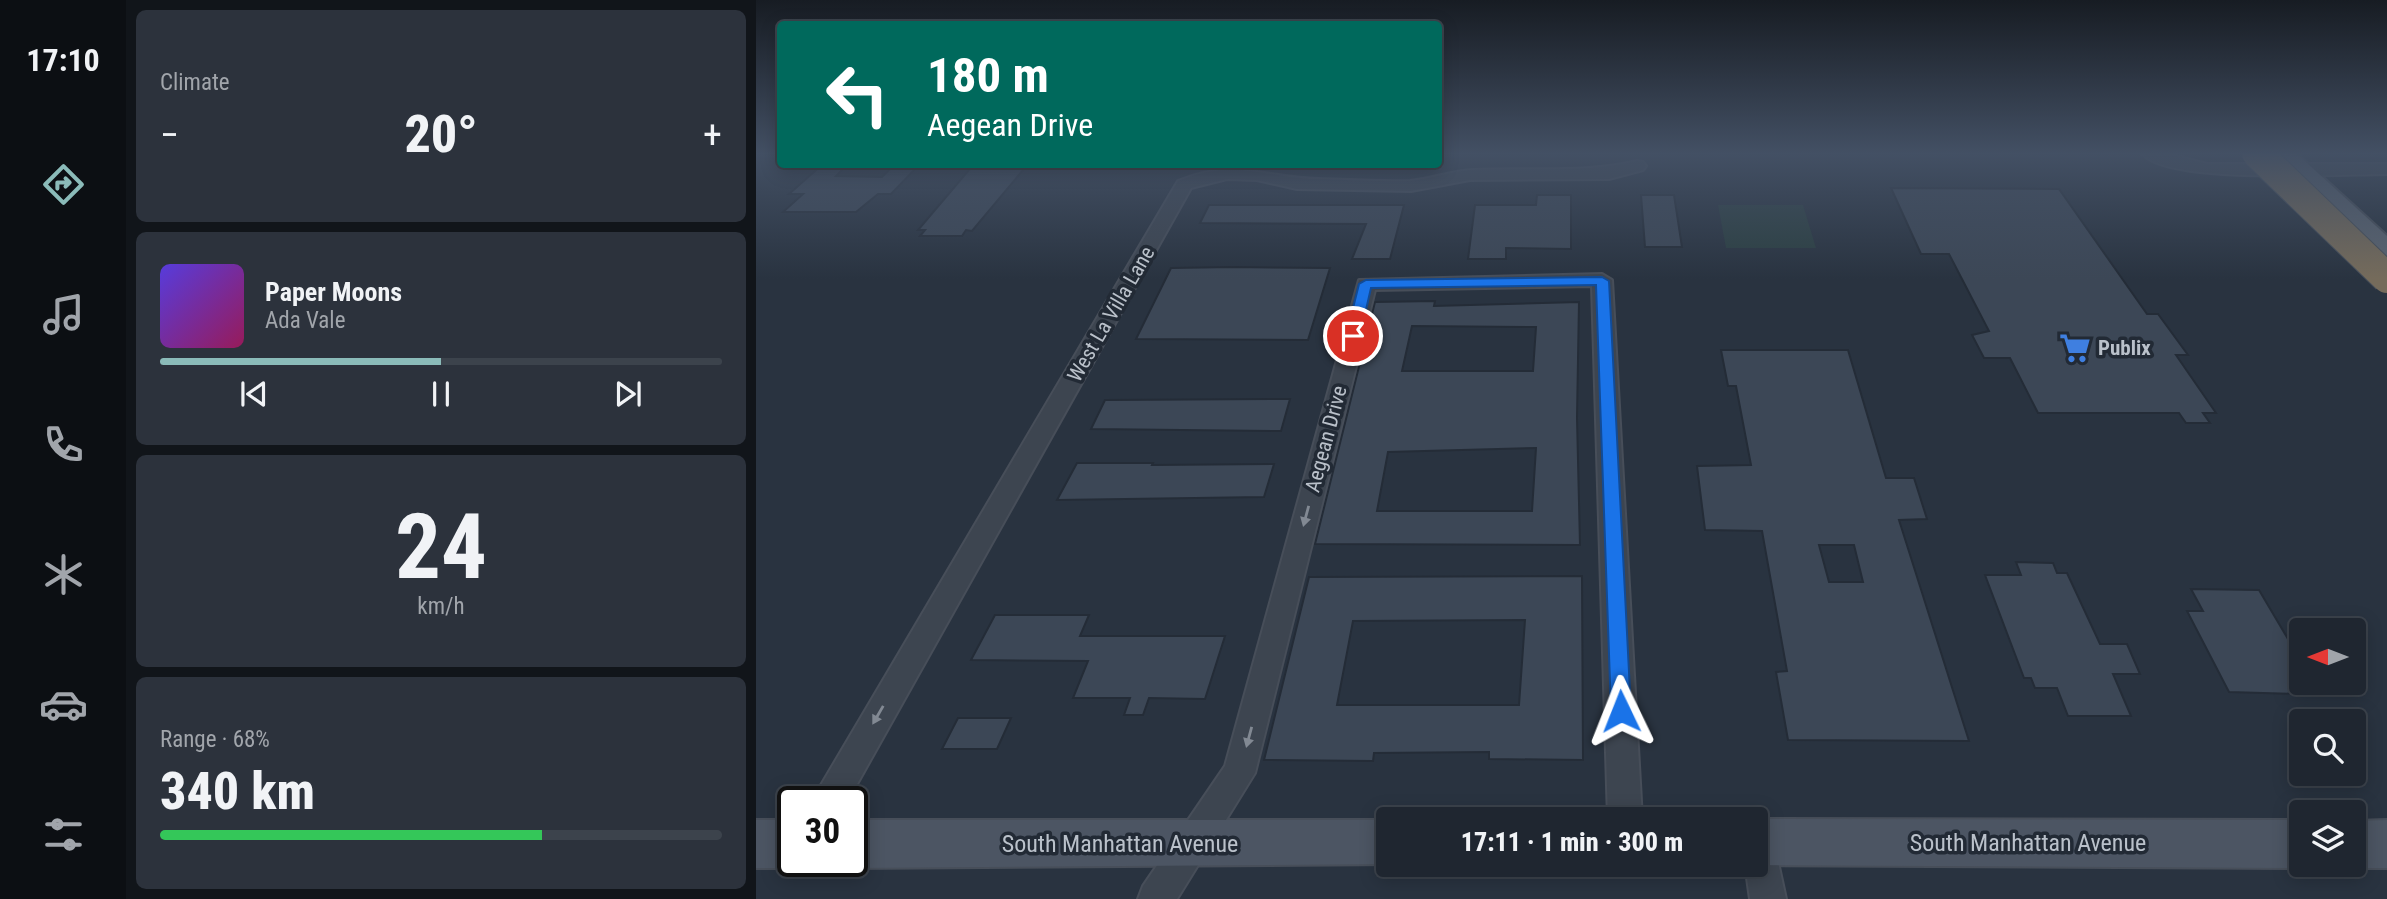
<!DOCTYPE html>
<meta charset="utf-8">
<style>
body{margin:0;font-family:"Roboto Condensed",sans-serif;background:#2c323c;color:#f1f3f6;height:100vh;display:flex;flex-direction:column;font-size:26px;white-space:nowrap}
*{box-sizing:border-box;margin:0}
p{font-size:23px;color:#a1a5ab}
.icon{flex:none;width:38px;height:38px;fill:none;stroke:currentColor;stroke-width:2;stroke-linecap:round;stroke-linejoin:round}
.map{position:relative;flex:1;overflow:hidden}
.panel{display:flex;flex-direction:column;gap:10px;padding:10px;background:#11151a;width:630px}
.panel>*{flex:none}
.banner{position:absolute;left:21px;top:21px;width:665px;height:147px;border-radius:7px;box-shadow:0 4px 18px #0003,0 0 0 2px #3c434c;background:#00695c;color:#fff;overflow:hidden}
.needle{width:46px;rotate:270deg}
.fabs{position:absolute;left:1533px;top:618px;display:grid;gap:14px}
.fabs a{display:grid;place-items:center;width:77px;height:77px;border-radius:7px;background:#1f2630;box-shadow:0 4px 18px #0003,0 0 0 2px #3c434c;font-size:35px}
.speed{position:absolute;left:21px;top:786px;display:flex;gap:14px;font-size:35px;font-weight:700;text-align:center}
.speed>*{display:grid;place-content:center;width:91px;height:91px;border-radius:50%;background:#1f2630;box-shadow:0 4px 18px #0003,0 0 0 2px #3c434c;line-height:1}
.speed .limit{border:4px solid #111;border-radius:10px;background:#fff;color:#111}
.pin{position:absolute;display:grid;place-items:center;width:60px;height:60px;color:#fff;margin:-30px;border:4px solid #fff;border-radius:50%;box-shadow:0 2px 7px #0007}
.me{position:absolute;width:77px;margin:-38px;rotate:358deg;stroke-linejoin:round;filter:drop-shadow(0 0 5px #0008)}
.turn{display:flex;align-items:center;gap:24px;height:147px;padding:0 35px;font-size:32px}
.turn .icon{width:91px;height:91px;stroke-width:2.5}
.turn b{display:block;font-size:49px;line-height:60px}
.big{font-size:52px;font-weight:800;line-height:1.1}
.panel .tile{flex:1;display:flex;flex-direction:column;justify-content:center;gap:10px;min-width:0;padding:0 24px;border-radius:10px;background:#2c323c}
.panel .dial{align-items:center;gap:0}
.dial b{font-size:91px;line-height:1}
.song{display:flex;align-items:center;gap:21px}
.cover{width:84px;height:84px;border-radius:10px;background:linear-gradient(135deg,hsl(250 70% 55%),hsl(330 70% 35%))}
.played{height:7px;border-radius:4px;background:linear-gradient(90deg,#8bbbb9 50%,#3c434c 50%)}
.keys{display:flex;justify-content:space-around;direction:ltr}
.heat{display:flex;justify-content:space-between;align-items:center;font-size:38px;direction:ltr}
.charge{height:10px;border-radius:5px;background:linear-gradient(90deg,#34c759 68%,#3c434c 0)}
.trip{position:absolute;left:620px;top:807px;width:392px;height:70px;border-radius:7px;background:#1f2630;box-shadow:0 4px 18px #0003,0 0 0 2px #3c434c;font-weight:800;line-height:70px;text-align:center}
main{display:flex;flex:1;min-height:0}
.dock{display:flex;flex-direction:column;width:126px;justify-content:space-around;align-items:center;background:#0c0f13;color:#a1a5ab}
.dock .icon{width:49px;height:49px}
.dock .selected{color:#8bbbb9}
.dock b{font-size:32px;color:#f1f3f6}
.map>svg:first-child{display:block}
</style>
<main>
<nav class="dock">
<b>17:10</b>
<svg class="icon selected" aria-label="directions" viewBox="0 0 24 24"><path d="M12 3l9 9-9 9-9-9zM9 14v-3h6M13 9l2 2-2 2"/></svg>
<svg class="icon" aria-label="music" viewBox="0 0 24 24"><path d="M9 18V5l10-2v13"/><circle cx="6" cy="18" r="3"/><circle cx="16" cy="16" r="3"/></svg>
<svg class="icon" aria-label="phone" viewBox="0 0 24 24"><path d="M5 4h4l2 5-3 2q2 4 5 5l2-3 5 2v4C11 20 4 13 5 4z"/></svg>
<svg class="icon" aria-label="climate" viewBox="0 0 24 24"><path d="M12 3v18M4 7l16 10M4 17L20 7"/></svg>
<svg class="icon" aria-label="car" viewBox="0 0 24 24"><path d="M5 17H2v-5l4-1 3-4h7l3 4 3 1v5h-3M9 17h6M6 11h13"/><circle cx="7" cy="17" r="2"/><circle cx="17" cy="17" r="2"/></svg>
<svg class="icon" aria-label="filters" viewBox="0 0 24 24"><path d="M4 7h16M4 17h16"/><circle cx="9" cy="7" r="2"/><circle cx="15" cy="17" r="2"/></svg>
</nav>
<section class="panel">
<div class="tile"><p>Climate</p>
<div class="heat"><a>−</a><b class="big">20°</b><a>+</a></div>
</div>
<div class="tile">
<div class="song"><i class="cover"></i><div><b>Paper Moons</b><p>Ada Vale</p></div></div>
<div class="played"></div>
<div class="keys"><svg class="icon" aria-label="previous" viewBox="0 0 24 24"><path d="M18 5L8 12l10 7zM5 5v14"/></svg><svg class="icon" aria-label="pause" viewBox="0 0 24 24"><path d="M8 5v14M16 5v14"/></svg><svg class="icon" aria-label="next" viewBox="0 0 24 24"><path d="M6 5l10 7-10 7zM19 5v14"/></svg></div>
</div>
<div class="tile dial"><b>24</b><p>km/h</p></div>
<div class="tile"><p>Range · 68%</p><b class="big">340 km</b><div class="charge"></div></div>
</section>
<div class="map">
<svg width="1631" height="899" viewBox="0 0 1631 899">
<rect width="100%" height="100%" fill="#293340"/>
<path fill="#2b3f41" d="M962,205H1047L1060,248H970Z"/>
<g fill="#3c4756" stroke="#242c37" stroke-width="2" fill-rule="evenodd">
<path d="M67,164H92L80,176L126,177L139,164H164L135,194H122L100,212H27L47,194H33Z"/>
<path d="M218,164H272L216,231L210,230L206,236H164L169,230H162Z"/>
<path d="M1135,188L1303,189L1391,314H1402L1432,355H1420L1460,413H1447L1454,423H1430L1423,413H1282L1254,358H1228L1216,335L1233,331L1193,254H1165Z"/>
<path d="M781,195H815V249L750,248V259H712L719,205H780Z"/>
<path d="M885,195H918L926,247H889Z"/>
<path d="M453,205H648L634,259H596L610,224L444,223Z"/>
<path d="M415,268L476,267L574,268L552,340L380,339Z"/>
<path d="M679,301L678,306L823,302L821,418L824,545L559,544L619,302ZM656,326L780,327L777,371H646ZM780,448L776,511H621L632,452Z"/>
<path d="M965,350H1092L1130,478H1158L1171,519L1143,520L1213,741L1032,740L1020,672L1031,671L1006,531L949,530L941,466L995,465L980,386H972ZM1063,545H1098L1107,582H1073Z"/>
<path d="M534,399L525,431L335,429L349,400Z"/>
<path d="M321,463H397L396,465L518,464L508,497L301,500Z"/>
<path d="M1260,562L1297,563L1301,573H1311L1344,644H1371L1384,674H1357L1375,716H1312L1301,688H1279L1275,678H1268L1229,575H1265Z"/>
<path d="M826,576L827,760L733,759V752L618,753L617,761L508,760L553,577ZM769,620L763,705H581L597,621Z"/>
<path d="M1435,589L1503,590L1545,661V694L1473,692L1431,611H1447Z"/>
<path d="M239,615H333L324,636H469L449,699L393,698L387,715H368L374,698H317L332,661L215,660Z"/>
<path d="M202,718H255L241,749H186Z"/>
</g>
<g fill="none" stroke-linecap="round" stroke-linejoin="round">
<defs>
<g id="minor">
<path d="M1386,153H1409L1451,164H1631V174C1587,174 1410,185 1386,153Z"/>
<path d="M881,161L887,162L890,166L887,170L853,179L714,180L655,191L541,189L501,180L471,179L435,188L91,802H55L422,181C478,158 508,178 563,179C593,180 624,182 654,181C675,179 695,171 717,170C772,167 827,174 881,161Z"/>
<path d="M846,274L856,280L886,819H852L836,286L619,290L499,773L421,899H382L387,886L469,766L603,280Z"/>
<path d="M1003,825L1015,830L1030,899H994L989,864H999V826Z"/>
</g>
<g id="secondary">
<path d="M999,819L1545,820V864H1552L1545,868L999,865Z"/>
<path d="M0,820H37V861H53L37,868H0Z"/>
<path d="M96,820H632V864H637L96,868L80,861H96Z"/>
<path d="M1631,820V868H1598L1591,864H1598V821Z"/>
</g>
<path id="primary" d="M1512,153H1540L1631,236V261L1620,258Z"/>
</defs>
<use href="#minor" stroke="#474e59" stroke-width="4"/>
<use href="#secondary" stroke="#474e59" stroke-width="4"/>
<use href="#primary" stroke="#474e59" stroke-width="4"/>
<use href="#minor" fill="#3d4550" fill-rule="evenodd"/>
<use href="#secondary" fill="#4c5563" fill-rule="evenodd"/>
<use href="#primary" fill="#5b6470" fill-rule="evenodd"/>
<defs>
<path id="motorway-bridge" d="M1501,153L1631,278"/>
</defs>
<use href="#motorway-bridge" stroke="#48505a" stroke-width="32" stroke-linecap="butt"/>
<use href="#motorway-bridge" stroke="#756b5b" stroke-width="30"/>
</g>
<defs><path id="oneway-solid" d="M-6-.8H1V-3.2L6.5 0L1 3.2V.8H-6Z" transform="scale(1.75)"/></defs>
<g fill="#828993">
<use href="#oneway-solid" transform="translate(550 516) rotate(105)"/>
<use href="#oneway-solid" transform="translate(122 715) rotate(120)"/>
<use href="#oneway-solid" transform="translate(493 737) rotate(105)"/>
</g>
<linearGradient id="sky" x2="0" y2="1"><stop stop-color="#171c23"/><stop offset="0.55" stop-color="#435064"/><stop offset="1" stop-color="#435064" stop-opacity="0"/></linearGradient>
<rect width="1631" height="279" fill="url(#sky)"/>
<path fill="#1a73e8" stroke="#114b97" stroke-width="2" d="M846,277L853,281L875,711L872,717L865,720L858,717L855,711L840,285L615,288L604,336L597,340L590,336L603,284L610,280Z"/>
<defs>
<symbol id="supermarket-bare" viewBox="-9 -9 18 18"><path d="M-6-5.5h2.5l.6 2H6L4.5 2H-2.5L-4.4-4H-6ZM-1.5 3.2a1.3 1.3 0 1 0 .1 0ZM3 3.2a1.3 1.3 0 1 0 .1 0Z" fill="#3f7fe0" stroke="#222a35" stroke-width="2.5" paint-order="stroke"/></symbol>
</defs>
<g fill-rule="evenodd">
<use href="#supermarket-bare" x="1297" y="326" width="44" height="44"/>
</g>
<g text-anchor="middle" stroke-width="7" stroke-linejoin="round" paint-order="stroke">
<g font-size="21" fill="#bac1ca" stroke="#222a35">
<text transform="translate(355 314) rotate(-60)" y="7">West La Villa Lane</text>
<text transform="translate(570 439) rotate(-75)" y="7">Aegean Drive</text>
</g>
<g font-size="21" font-weight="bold" fill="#bac1ca" stroke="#222a35" text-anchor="start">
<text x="1342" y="355">Publix</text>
</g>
<g font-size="24" fill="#bac1ca" stroke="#222a35">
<text x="1272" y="851">South Manhattan Avenue</text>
<text x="364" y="852">South Manhattan Avenue</text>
</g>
</g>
</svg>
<div class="fabs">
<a><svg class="needle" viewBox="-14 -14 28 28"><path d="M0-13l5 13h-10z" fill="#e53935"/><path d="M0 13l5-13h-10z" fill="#a1a5ab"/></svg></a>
<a><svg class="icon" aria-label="search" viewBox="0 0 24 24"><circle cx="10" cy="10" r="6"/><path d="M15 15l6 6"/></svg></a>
<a><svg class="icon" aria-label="layers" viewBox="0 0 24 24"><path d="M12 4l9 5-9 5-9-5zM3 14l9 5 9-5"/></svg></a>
</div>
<div class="speed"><div class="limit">30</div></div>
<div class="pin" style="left:597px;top:336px;background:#d93025"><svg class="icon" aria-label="arrive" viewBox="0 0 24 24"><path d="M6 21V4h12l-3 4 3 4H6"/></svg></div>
<svg class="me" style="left:865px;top:711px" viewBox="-20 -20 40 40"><path d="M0-17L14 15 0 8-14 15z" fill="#1a73e8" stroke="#fff" stroke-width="4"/></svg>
<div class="trip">17:11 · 1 min · 300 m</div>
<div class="banner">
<div class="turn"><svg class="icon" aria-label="left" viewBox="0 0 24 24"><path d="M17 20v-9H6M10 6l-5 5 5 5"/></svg><div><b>180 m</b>Aegean Drive</div></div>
</div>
</div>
</main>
